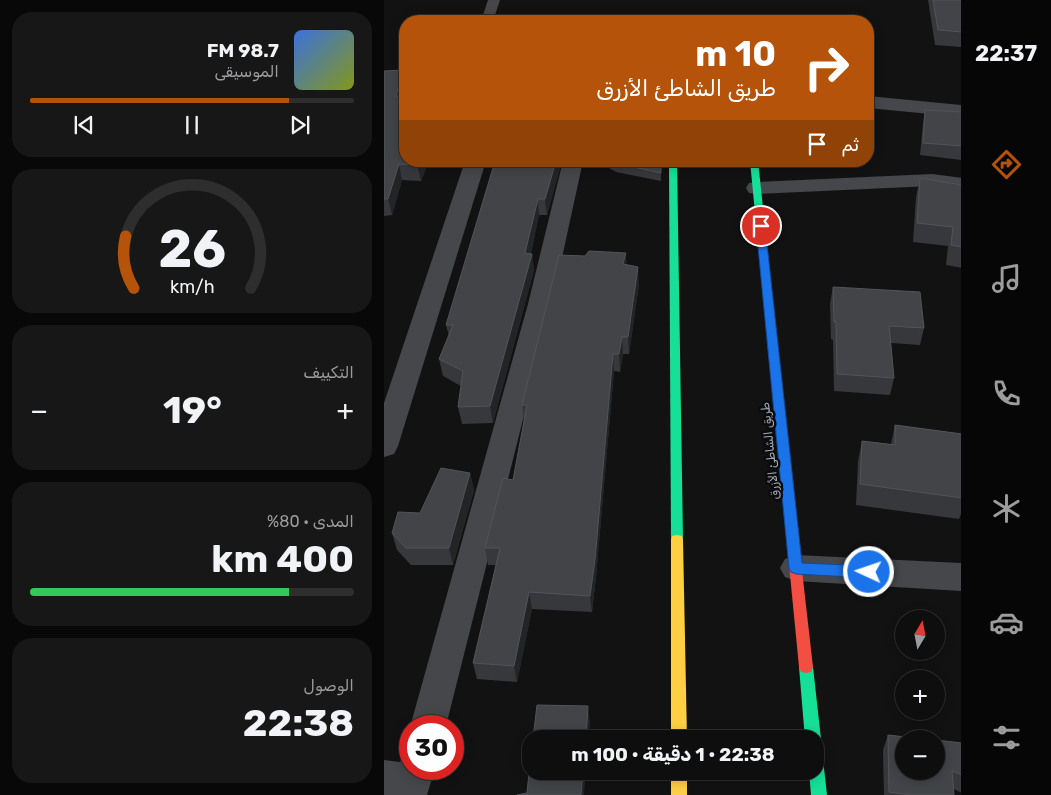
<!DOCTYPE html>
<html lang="ar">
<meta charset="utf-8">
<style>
body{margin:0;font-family:Rubik,"Noto Naskh Arabic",sans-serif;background:#171717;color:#f1f3f6;direction:rtl;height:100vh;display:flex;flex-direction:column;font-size:19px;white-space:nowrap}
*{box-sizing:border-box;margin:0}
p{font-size:16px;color:#9b9c9e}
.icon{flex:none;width:28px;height:28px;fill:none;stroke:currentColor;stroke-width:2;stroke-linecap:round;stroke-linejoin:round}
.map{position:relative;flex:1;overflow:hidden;direction:ltr}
.panel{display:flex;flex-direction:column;gap:12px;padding:12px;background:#080808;width:384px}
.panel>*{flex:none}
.guide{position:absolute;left:15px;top:15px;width:475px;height:152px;border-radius:20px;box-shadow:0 2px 12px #0003,0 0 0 1px #2e2e2e;direction:rtl;background:#b45309;color:#fff;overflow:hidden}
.needle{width:32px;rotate:10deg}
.buttons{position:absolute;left:511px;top:610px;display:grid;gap:10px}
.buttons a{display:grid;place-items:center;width:50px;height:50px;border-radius:50%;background:#0e0e0e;box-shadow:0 2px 12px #0003,0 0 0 1px #2e2e2e;font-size:25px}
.speed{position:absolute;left:15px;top:715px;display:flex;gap:10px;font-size:25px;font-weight:700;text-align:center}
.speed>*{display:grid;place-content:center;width:65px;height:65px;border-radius:50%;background:#0e0e0e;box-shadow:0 2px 12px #0003,0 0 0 1px #2e2e2e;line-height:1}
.speed .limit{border:8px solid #d22;background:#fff;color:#111}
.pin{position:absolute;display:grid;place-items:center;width:42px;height:42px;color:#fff;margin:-21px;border:2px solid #fff;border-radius:50%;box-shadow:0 1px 5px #0007}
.me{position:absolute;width:55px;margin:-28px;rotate:273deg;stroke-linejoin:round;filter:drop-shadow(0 0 4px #0008)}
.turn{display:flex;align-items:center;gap:18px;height:105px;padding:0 15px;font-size:22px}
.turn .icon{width:65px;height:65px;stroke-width:2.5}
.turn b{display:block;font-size:35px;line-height:42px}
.then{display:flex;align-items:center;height:48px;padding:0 15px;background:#0003;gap:10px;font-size:19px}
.big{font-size:38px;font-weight:700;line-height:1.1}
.panel .tile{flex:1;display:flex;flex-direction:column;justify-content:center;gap:8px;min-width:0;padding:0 18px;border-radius:20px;background:#171717}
.panel .dial{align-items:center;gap:0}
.dial svg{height:130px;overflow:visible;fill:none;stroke:#2e2e2e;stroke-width:7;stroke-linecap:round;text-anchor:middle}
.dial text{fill:#f1f3f6;stroke:none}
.song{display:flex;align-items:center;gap:15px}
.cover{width:60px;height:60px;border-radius:8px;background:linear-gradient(135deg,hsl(220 70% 55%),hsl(70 70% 35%))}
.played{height:5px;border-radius:2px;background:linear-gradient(90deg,#b45309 80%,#2e2e2e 80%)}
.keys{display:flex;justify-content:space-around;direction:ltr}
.heat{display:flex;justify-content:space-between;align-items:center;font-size:28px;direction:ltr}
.charge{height:8px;border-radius:4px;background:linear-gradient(90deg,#34c759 80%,#2e2e2e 0)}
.trip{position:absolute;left:138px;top:730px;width:302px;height:50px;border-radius:20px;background:#0e0e0e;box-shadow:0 2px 12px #0003,0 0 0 1px #2e2e2e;font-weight:700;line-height:50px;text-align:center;direction:rtl}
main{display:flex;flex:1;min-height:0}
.tabs{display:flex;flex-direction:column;width:90px;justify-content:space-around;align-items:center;background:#060606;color:#9b9c9e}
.tabs .icon{width:35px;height:35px}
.tabs .selected{color:#b45309}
.tabs b{font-size:22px;color:#f1f3f6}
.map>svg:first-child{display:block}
</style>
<main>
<nav class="tabs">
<b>22:37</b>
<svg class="icon selected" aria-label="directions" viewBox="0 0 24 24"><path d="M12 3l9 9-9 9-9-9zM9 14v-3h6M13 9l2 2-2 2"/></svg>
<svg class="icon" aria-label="music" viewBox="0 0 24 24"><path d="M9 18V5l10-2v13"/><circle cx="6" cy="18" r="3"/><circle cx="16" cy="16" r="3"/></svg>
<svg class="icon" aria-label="phone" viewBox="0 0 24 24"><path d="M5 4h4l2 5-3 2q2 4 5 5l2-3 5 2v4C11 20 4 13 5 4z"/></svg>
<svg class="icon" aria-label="climate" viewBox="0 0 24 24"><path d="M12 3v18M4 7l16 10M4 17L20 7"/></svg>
<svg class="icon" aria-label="car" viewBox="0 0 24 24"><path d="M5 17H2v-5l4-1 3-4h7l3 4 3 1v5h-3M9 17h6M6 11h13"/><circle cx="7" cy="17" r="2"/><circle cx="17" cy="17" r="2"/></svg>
<svg class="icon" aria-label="filters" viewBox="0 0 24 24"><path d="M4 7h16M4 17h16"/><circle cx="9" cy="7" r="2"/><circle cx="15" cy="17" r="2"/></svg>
</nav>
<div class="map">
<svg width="578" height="795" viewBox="0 0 578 795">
<rect width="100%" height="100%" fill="#121212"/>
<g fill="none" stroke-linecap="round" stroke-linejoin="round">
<path fill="#45474b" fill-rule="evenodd" d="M104,0H116L109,21H97Z"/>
<g fill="#45474b" fill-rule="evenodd">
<path d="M484,96L578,105V117L484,108Z"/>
<path d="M81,161H102L14,446L10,454L0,457V403Z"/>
<path d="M179,161H199L168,304L62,726L26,727L144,304Z"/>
<path d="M548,174L578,178V191L548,186L373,194L365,193L362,188L365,183L373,182Z"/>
<path d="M412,555L578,563V591L412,581L401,577L396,568L401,559Z"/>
<path d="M26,753V769H51L43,795H0V760L16,762L19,756Z"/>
</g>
<g fill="#16e098" fill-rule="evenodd">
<path d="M291,17L361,19L364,21L289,20L288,19Z"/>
<path d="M285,161H293L299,540L298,544L293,545L288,544L287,540Z"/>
<path d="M366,161H374L415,544L414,548L409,549L404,548L403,544Z"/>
<path d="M422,661L427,662L429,667L437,739L434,744L431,745V739H421L415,667L417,662Z"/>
<path d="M431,752L436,754L439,759L443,795H427L425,771H431Z"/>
</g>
<g fill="#ffcf43" fill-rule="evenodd">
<path d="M293,535L298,536L299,540L303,739H287V540L288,536Z"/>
<rect x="287" y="771" width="16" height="24"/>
</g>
<path fill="#f24e42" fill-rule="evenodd" d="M409,539L414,540L415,544L429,667L427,672L422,673L417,672L415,667L403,544L404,540Z"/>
</g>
<g fill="#37383b">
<path d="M544,0H578V47L551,45Z"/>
<path d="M0,71L21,75V93L20,96L21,161H45L37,181L18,180L8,215L0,216Z"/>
<path d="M541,110L578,112V160L536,155L539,123Z"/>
<path d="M178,161L163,215H155L147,253L148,254L150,270L109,423L78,424L74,407L77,386L59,376L55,359L65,336L62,325Z"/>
<path d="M221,161H277V181L232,172L225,168Z"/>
<path d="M536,178L578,185V268L562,265L564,246L529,242L532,197Z"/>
<path d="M242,264L255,284L245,354H239L236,372L230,371L212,577L208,612L148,609L133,682L93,679L89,663L112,565H104L101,548L129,480L140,422L138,405Z"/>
<path d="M449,287L540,328L536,345L507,343L510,378L506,395L450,391L449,340L447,339L446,304Z"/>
<path d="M511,425L578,434V511L575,519L472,505L474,461L478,441L507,444Z"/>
<path d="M86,473L90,490L69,565H27L13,550L8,533L36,513Z"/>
<path d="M504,735L578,743V793L570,789V795H500L499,750Z"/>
</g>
<g fill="#232425">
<path d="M20,70L21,75V93L16,112L12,96Z"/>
<path d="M35,161H45L37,181L33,165Z"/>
<path d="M172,161H178L163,215L161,199Z"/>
<path d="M15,164L18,180L8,215L4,199Z"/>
<path d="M154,199L155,215L143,270L141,253Z"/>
<path d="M242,253L243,270L239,264Z"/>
<path d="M148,254L150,270L109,423L106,406Z"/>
<path d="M254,267L255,284L245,354L244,337Z"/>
<path d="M238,337L239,354L236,372L235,354Z"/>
<path d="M229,354L230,371L212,577L208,612L206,596Z"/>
<path d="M86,473L90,490L69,565L65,548Z"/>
<path d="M145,592L148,609L133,682L130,666Z"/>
<path d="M204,706L206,722L205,739H202Z"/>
<path d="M199,771H202L200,795H197Z"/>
</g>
<g fill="#424448" stroke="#515459">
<path d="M549,0H578V32L554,30Z"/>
<path d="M20,70L12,96H21V161H35L33,165L15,164L4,199H0V71Z"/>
<path d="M541,110L578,112V146L539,143Z"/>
<path d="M111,161H172L161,199H154L141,253L148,254L106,406L74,407L79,371L55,359L69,325H62Z"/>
<path d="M228,161H277V173L231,163Z"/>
<path d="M536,178L578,185V247L567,245L569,227L533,223Z"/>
<path d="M205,251L242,253L239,264L254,267L244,337H238L235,354H229L211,560L206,596L145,592L130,666L89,663L116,548H101L119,478L129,480L143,405H138L175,255L201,256Z"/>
<path d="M449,287L536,292L540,328L505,326L510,378L453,374L452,322H450Z"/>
<path d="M511,425L578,434V498L476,484L478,441L511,445Z"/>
<path d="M57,468L86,473L65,548H22L8,533L14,512L36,513Z"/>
<path d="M153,705L204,706L202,739H149Z"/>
<path d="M504,735L540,739H520V771H552V740L578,743V775L568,771L570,795H528L505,792Z"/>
<path d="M146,763V771H199L197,795H133L143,793Z"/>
</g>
<path fill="#1a73e8" stroke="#114b97" d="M373,224H377L381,226L418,563L485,566L490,568L492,572L490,576L485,578L412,574L407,572L405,568L372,226Z"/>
<g text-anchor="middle" stroke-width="5" stroke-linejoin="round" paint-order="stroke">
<g font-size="12" fill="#a1a8b5" stroke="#0c0c0e">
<text transform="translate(386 451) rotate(-96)" y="4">طريق الشاطئ الأزرق</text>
</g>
</g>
</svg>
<div class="buttons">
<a><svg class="needle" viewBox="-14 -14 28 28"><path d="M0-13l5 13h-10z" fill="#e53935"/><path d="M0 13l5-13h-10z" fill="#9b9c9e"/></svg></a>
<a>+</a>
<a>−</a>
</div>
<div class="speed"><div class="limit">30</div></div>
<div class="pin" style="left:377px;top:226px;background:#d93025"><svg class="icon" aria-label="arrive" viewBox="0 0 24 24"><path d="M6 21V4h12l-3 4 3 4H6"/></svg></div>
<svg class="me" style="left:485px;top:572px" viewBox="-20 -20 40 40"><circle r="17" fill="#1a73e8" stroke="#fff" stroke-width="3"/><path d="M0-11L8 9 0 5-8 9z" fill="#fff"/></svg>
<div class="trip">22:38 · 1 دقيقة · 100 m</div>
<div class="guide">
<div class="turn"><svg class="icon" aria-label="right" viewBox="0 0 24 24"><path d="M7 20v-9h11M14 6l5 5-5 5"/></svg><div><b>10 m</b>طريق الشاطئ الأزرق</div></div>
<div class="then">ثم<svg class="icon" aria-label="arrive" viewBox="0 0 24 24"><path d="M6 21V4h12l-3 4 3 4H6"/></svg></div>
</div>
</div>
<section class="panel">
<div class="tile">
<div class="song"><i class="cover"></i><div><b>98.7 FM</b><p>الموسيقى</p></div></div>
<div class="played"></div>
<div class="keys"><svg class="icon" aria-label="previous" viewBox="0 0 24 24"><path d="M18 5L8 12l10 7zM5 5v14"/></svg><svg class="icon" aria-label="pause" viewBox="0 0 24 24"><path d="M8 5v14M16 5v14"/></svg><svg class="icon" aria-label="next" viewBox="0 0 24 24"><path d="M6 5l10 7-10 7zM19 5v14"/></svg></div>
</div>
<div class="tile dial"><svg viewBox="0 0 100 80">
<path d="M14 69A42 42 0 1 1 86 69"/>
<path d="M14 69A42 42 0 0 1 9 37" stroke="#b45309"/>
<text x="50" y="56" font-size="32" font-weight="700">26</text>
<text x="50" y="72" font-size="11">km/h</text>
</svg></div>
<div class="tile"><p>التكييف</p>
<div class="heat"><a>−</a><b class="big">19°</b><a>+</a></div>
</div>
<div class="tile"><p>المدى · 80%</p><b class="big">400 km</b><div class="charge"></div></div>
<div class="tile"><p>الوصول</p><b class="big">22:38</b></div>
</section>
</main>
